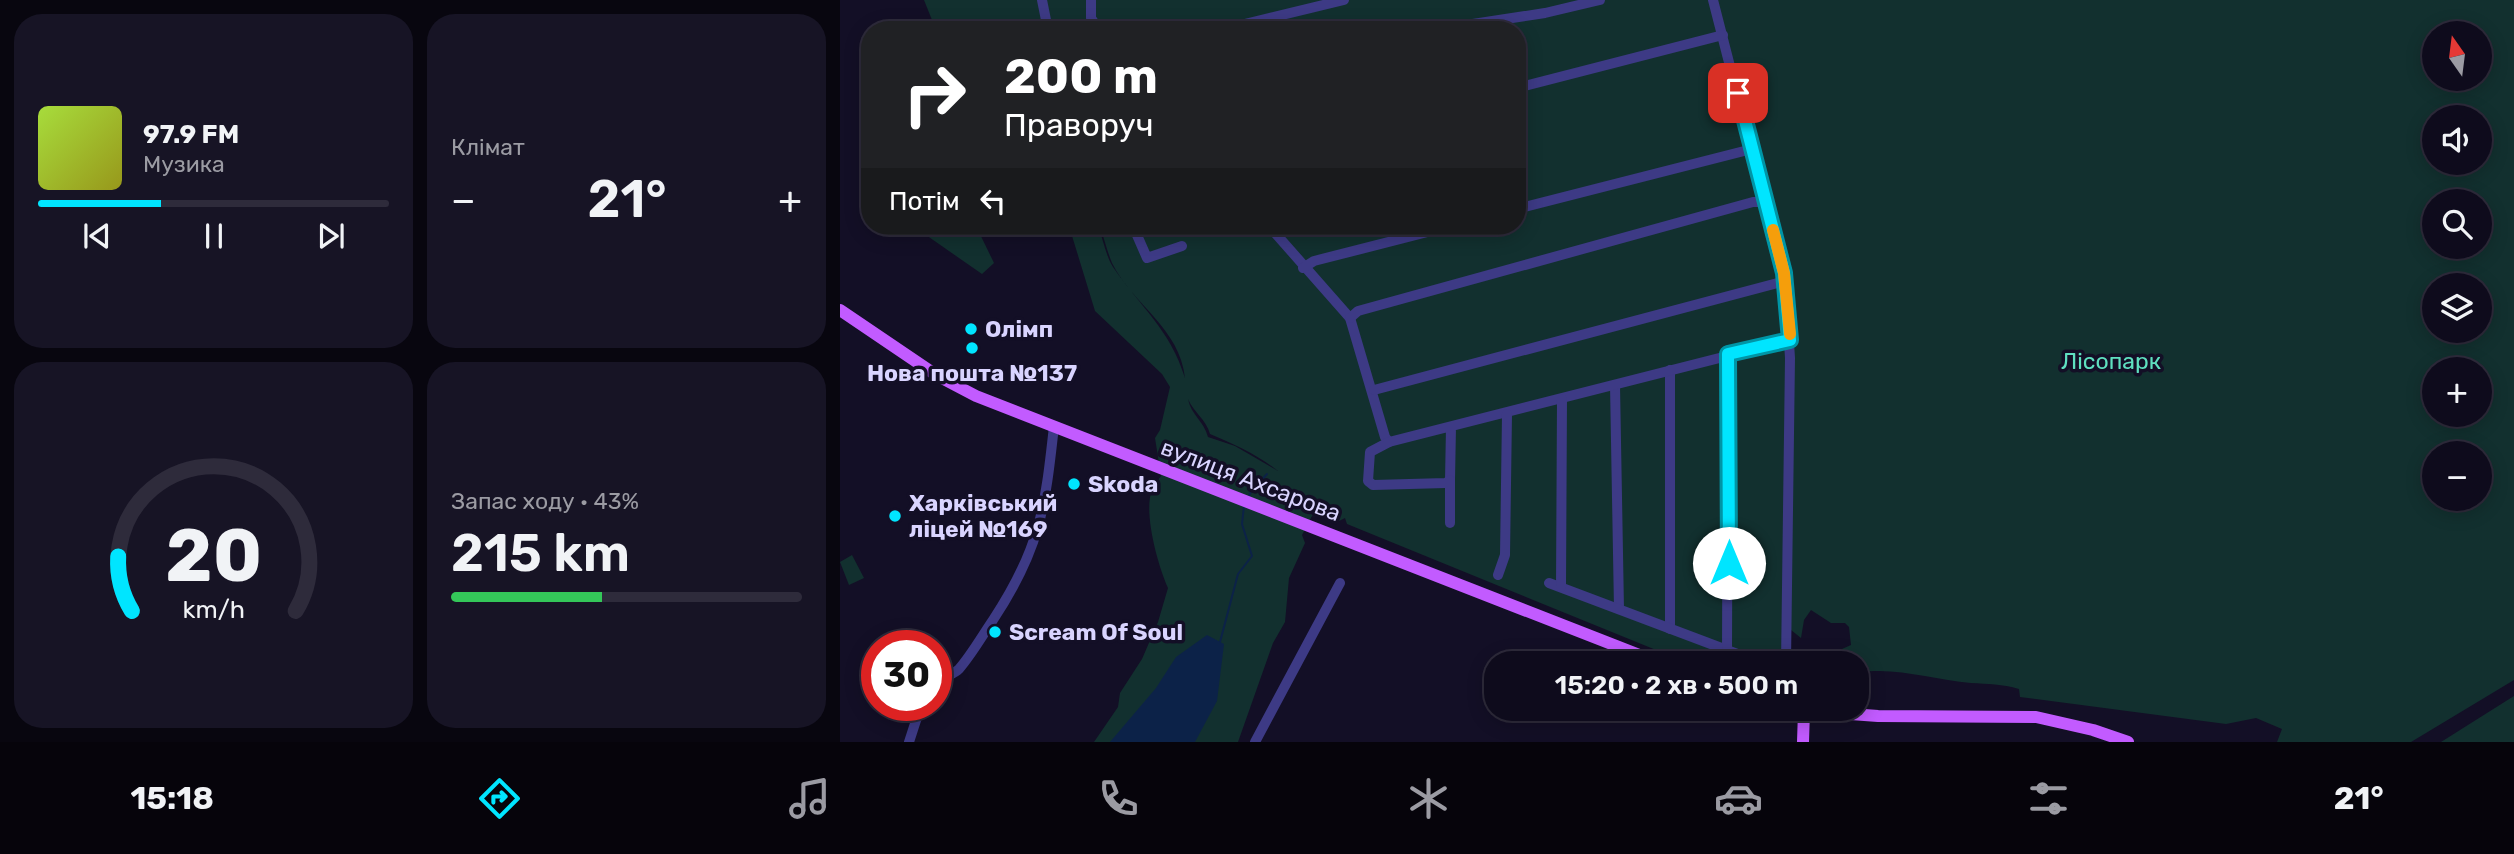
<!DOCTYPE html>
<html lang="uk">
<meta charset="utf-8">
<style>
body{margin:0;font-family:Rubik,sans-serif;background:#171425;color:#f1f3f6;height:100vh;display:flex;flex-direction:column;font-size:26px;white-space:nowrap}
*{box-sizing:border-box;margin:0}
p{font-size:23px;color:#9b9ba3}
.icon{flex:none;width:38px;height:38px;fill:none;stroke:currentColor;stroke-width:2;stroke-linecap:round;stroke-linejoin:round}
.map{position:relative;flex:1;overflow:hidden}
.side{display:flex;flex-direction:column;gap:14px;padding:14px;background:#08060f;width:840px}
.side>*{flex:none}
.hud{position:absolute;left:21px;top:21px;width:665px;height:214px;border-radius:28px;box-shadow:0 4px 18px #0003,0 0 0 2px #2e2b3b;background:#202124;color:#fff;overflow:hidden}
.needle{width:46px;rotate:346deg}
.controls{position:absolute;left:1582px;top:21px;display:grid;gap:14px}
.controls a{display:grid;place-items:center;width:70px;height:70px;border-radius:50%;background:#0e0b1c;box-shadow:0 4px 18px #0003,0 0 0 2px #2e2b3b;font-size:35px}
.speed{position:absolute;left:21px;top:630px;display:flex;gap:14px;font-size:35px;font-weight:700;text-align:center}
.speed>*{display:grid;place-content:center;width:91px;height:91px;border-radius:50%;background:#0e0b1c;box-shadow:0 4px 18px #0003,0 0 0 2px #2e2b3b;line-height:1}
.speed .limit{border:10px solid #d22;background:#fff;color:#111}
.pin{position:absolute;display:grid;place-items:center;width:60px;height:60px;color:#fff;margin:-30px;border-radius:14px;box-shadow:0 4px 10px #0006}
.me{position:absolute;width:77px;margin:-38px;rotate:0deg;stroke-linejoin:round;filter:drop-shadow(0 0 5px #0008)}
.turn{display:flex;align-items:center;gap:24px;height:147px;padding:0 28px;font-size:32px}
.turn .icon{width:91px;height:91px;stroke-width:2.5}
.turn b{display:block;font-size:49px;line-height:60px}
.then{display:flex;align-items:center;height:66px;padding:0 28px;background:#0003;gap:14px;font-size:26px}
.big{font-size:52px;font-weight:600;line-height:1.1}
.side .widget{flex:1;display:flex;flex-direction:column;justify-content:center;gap:10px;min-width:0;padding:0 24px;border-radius:28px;background:#171425}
.side .dial{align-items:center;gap:0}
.dial svg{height:182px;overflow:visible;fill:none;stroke:#2e2b3b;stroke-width:7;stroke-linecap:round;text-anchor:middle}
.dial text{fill:#f1f3f6;stroke:none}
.song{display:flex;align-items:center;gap:21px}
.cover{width:84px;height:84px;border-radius:10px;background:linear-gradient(135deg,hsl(80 70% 55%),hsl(60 70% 35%))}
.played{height:7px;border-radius:4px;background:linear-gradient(90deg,#00e5ff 35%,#2e2b3b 35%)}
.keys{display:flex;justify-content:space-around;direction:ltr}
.heat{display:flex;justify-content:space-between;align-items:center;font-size:38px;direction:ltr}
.charge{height:10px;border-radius:5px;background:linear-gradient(90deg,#34c759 43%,#2e2b3b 0)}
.side .tiles{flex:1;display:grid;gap:14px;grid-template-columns:repeat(2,1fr)}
.trip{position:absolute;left:644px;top:651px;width:385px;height:70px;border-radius:28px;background:#0e0b1c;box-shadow:0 4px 18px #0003,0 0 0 2px #2e2b3b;font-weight:600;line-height:70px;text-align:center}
.dock{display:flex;height:112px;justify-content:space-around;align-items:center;background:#06040b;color:#9b9ba3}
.dock .icon{width:49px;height:49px}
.dock .active{color:#00e5ff}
.dock b{font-size:32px;color:#f1f3f6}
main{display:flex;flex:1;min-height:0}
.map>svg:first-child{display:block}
</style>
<main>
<section class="side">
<div class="tiles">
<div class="widget">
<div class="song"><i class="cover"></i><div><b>97.9 FM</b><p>Музика</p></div></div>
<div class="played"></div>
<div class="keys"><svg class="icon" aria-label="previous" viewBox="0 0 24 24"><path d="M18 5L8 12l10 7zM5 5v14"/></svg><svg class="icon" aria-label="pause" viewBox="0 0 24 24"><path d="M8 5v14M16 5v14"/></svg><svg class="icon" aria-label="next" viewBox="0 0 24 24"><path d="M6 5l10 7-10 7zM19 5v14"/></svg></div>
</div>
<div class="widget"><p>Клімат</p>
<div class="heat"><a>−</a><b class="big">21°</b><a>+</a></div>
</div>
<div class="widget dial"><svg viewBox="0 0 100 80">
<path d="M14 69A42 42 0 1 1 86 69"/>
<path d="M14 69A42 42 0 0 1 8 45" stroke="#00e5ff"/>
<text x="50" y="56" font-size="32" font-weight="700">20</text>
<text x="50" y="72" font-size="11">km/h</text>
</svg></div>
<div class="widget"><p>Запас ходу · 43%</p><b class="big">215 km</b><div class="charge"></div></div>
</div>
</section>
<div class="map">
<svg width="1674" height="742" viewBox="0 0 1674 742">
<rect width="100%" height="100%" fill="#130f26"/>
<g fill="#12302f" fill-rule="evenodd">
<path d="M84,0H1674V680L1571,742H1437L1442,729L1416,718L1386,724L1180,697L1179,689C1162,684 1148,684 1131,683C1093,680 1054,666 1017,673V663L1000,662L1002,649L1011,645L1009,627L1005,623H991L971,610L964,620L961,638L951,630L946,631L943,663H848L507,524L505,518L497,522L472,516L462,535L465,543L449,578L445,622L433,643L398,742H254L278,707L280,693L302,659L318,622L328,588C318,566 303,512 312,490C314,485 318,480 321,476L315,438L320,430L330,387L322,374L255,311L229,226H258C263,239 266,256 273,267C301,308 330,329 345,378C340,328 293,305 272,263C267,251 264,238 260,226H677V30H96ZM1594,33H1640V79H1594ZM1594,117H1640V163H1594ZM1594,201H1640V247H1594ZM1594,285H1640V331H1594ZM1594,369H1640V415H1594ZM348,399C354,413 366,419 370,434C394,444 418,455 438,471L395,446L368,437C364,421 351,415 348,399ZM1594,453H1640V499H1594Z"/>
<path d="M84,226H136L154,263L142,274L86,235Z"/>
<path d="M12,555L24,578L9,585L0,562Z"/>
<path d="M1674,696V742H1601Z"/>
</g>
<path fill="#0c2248" d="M367,635L384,644L377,701L355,742H270L316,688L336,657Z"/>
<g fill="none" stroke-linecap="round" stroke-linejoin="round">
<g stroke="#0c2248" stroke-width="2">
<path d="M419,483L427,474"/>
<path d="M408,498L414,486"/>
<path d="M380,642L398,574L412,556L402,524L404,506"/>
</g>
<g stroke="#3d3a85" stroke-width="10">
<path d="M202,0L208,30"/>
<path d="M251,0V18L259,30"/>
<path d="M873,0L945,281L950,358L946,663"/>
<path d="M600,29L705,13L760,0"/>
<path d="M380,30L504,0"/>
<path d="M677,88L883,35"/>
<path d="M677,209L912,149"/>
<path d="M293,226L307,258L342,246"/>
<path d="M429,226L510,318L545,437L549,442"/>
<path d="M463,268L474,261L611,226"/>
<path d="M510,318L518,311L913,202H926"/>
<path d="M830,370V629"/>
<path d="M775,385L779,609"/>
<path d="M534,390L945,281"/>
<path d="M611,427L610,480L606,483L533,485L528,481L530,452L549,442L950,340"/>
<path d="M610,523V480"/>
<path d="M658,575L665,555L667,414"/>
<path d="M709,583L916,661L940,663"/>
<path d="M721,587L722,399"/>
<path d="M887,651L888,354"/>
<path d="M96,683C103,677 113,675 119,669C132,654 142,636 153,620C200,549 205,509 214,426"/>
<path d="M69,742L81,705"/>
<path d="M415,742L500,583"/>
</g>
<g stroke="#c25bff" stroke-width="12">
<path d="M0,310L96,375L136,396L820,663"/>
<path d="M942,709L1038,716L1196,717L1253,730L1288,742"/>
<path d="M963,742L964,711"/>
</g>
</g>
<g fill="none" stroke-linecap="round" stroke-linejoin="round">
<defs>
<path id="route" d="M889,563L888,354L950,340L944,273L898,93"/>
</defs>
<use href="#route" stroke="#0095a6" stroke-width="18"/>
<use href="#route" stroke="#00e5ff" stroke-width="12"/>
<path stroke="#f59e0b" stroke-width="12" d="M933,230L944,273L950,334"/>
</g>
<g fill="#00e5ff" stroke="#130f26" stroke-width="2.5">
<circle cx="131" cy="329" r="7"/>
<circle cx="132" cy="348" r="7"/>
<circle cx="234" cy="484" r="7"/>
<circle cx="55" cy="516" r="7"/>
<circle cx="155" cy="632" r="7"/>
</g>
<g text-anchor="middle" stroke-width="7" stroke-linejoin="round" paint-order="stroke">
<g font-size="23" font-weight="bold" fill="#d9d4ff" stroke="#130f26" text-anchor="start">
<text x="145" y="337">Олімп</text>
<text x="132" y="381" text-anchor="middle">Нова пошта №137</text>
<text x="248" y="492">Skoda</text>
<text x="69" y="511">Харківський<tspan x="69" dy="26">ліцей №169</tspan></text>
<text x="169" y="640">Scream Of Soul</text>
</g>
<g font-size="23" fill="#5fe0c0" stroke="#130f26">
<text x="1271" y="369">Лісопарк</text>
</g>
<g font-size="23" fill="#d9d4ff" stroke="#130f26">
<text transform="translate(411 480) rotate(21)" y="8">вулиця Ахсарова</text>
</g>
</g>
</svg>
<div class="controls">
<a><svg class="needle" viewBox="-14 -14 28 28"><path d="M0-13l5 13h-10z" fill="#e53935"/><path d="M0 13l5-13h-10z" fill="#9b9ba3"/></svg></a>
<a><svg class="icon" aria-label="sound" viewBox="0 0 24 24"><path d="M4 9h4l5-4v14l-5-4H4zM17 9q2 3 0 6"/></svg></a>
<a><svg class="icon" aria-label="search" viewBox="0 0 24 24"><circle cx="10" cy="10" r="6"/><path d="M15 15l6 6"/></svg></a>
<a><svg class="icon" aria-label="layers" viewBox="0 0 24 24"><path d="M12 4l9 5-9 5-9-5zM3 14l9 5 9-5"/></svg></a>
<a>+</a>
<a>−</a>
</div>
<div class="speed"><div class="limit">30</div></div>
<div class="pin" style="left:898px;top:93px;background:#d93025"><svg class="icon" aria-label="arrive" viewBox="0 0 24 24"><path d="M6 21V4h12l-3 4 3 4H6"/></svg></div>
<svg class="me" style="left:889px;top:563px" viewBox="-20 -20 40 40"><circle r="19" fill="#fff"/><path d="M0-13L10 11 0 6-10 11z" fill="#00e5ff"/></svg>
<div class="trip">15:20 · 2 хв · 500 m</div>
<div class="hud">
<div class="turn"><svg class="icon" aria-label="right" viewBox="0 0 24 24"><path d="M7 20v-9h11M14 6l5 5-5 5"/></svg><div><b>200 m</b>Праворуч</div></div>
<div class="then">Потім<svg class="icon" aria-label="left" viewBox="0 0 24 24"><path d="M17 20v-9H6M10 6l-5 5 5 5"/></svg></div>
</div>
</div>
</main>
<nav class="dock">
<b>15:18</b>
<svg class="icon active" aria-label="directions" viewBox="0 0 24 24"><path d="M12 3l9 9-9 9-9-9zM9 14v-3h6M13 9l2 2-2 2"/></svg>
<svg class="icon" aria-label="music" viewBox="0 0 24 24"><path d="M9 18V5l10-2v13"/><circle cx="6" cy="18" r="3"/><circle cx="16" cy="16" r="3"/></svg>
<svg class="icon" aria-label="phone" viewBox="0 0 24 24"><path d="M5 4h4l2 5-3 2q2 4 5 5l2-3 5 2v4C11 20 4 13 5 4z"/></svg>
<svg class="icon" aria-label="climate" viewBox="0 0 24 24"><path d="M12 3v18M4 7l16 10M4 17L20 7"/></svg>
<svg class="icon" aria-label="car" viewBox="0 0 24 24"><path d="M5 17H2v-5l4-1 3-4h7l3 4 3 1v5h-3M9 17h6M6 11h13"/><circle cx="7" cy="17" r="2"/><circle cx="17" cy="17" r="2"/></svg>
<svg class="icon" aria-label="filters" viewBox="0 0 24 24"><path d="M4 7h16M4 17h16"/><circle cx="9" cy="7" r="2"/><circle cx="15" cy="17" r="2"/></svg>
<b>21°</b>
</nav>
